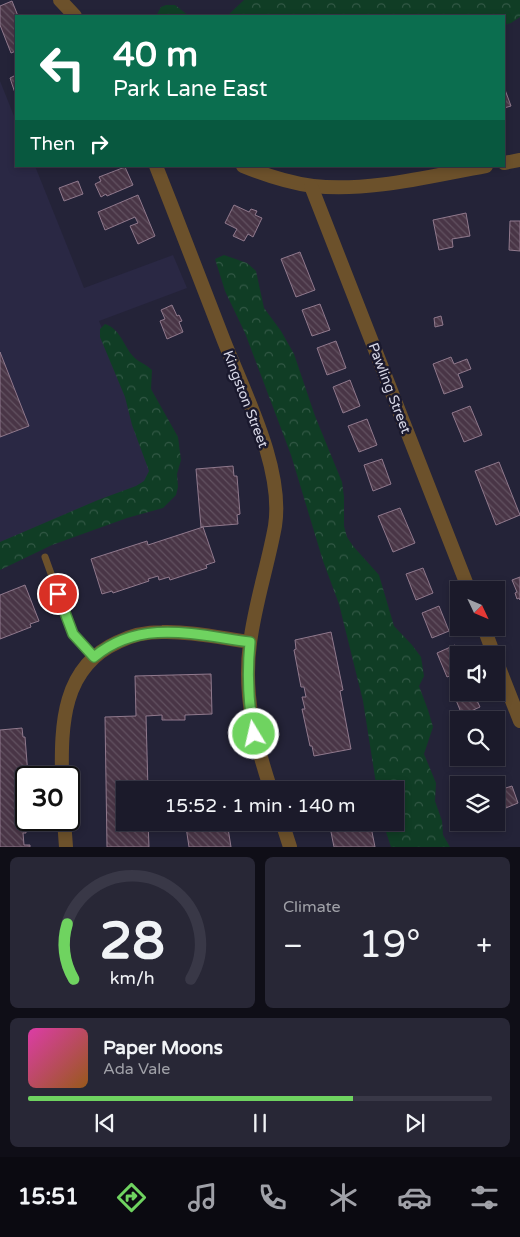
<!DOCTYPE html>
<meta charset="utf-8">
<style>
body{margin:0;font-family:"Varela Round",sans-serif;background:#282736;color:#f1f3f6;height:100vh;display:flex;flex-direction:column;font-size:19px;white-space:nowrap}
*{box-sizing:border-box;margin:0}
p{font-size:16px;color:#a0a1a8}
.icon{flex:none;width:28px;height:28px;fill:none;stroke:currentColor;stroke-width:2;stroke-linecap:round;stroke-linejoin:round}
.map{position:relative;height:847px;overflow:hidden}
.drawer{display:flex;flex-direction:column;gap:10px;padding:10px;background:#0f0e17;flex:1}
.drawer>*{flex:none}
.top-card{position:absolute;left:15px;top:15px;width:490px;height:152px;border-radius:0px;box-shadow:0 2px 8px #0003,0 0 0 1px #393847;background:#0b6e4f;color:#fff;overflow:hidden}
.needle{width:32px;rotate:134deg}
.fabs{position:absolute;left:450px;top:581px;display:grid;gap:10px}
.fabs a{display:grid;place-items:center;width:55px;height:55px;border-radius:0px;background:#1b1a2a;box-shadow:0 2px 8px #0003,0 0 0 1px #393847;font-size:25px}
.speed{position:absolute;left:15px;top:766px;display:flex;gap:10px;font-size:25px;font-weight:700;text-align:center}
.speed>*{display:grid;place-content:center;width:65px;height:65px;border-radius:50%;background:#1b1a2a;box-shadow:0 2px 8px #0003,0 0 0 1px #393847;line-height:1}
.speed .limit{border:2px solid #111;border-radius:8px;background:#fff;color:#111}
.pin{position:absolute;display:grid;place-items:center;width:42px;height:42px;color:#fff;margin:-21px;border:2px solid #fff;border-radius:50%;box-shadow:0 1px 5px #0007}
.me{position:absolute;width:55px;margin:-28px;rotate:351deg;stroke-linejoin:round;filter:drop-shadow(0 0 4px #0008)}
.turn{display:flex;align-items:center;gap:18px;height:105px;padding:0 15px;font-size:22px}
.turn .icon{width:65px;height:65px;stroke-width:2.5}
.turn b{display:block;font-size:35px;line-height:42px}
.then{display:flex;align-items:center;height:48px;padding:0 15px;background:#0003;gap:10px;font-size:19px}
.big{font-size:38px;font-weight:600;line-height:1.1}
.drawer .card{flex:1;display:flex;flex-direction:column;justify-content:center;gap:8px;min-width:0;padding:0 18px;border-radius:8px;background:#282736}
.drawer .dial{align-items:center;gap:0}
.dial svg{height:130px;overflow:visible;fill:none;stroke:#393847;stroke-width:7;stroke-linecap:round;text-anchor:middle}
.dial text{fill:#f1f3f6;stroke:none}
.song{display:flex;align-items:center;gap:15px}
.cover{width:60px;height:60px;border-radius:8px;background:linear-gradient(135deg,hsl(320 70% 55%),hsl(30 70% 35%))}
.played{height:5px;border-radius:2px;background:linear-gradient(90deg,#6fd360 70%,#393847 70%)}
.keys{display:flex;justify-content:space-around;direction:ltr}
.heat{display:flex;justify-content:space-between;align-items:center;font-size:28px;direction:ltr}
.drawer .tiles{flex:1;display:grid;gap:10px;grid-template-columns:1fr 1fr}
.card:last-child{grid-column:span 2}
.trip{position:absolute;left:116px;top:781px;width:288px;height:50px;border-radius:0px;background:#1b1a2a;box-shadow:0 2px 8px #0003,0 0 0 1px #393847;font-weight:600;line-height:50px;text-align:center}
.tab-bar{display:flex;height:80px;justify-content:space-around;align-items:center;background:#0b0a11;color:#a0a1a8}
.tab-bar .icon{width:35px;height:35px}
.tab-bar .selected{color:#6fd360}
.tab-bar b{font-size:22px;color:#f1f3f6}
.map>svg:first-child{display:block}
</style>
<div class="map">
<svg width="520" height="847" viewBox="0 0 520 847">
<defs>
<pattern id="forest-crowns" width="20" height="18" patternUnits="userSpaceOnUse" patternTransform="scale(1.25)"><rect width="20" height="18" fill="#103d25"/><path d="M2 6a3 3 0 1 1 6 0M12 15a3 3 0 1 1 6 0" fill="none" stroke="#325845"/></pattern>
<pattern id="building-back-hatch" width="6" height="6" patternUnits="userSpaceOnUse" patternTransform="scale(1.25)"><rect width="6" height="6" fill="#493546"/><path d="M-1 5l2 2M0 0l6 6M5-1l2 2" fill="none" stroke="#625261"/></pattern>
</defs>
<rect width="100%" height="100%" fill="#242338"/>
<path fill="#2a2844" d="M0,81L16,121V166H35L84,288L173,255L187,288L99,321L164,481L0,554Z"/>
<g fill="url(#forest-crowns)">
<path d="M244,0H520V17L511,23L504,25V16H227Z"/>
<path d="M166,5H175L189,16H156L161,7Z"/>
<path d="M224,255L247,263L256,271L264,308L281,331L294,354L315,416L342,482L344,497V526L347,537L353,546L379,575L394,626L412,645L421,657L424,676L419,686L428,710L433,727L424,754L436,783L435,801L442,821L443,835L450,847H391L383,823L395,822V790H377L363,701L339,604L323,561L291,455L245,333L225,291L215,259Z"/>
<path d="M105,324C120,329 123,344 132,355C137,362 145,363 152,370L151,389L178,437L181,460L177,474L178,487L176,495L163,508L127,518L52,545L0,570V542L98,500L136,486L144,481L149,471L132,425L125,397L100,337V329Z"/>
</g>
<g fill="url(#building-back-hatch)" stroke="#90798d">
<path d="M12,1L18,16H16V51L11,53L0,25V6Z"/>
<path d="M16,75V92L15,93L10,78Z"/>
<path d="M504,87L511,106L504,108Z"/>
<path d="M125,167L133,185L107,196L106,194L101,197L95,184L101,181L99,177Z"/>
<path d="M78,181L83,194L64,201L59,188Z"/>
<path d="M138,195L155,236L138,244L130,226L138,223L135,217L105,230L98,212Z"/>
<path d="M234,205L249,212L251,209L257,211L255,215L262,218L253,237L248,234L244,241L233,236L237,229L225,223Z"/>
<path d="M466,213L470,236L452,239L453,247L439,250L433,220Z"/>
<path d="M510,221H520V251L509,250Z"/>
<path d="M300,252L315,290L296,297L281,259Z"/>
<path d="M320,304L330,330L312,336L302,310Z"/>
<path d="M172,305L177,316L179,315L182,321L179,322L183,332L167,339L160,321L165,319L161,310Z"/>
<path d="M441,316L443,325L435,327L434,318Z"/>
<path d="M336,341L346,368L327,375L317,348Z"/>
<path d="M0,352L29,426L0,437Z"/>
<path d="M451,357L454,364L467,359L471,369L458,374L463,387L444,394L433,364Z"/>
<path d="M350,380L360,406L343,413L333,387Z"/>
<path d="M470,406L482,435L464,442L452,413Z"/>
<path d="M367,419L377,445L359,452L348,426Z"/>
<path d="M382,459L391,484L373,491L364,465Z"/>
<path d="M499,462L520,515L496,525L475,471Z"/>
<path d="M233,466L234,476H237L240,514L237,515L238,524L201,527L196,469Z"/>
<path d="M400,508L415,543L393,552L378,516Z"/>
<path d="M203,527L215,562L206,565L207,568L170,580L169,577L159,580L158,576L148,579L149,581L113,593L112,591L102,594L91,559L147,541L148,545Z"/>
<path d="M423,568L433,593L416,600L406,574Z"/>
<path d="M520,577V600L519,598L517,599L515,593L517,592L512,580Z"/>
<path d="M25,585L39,621L30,624L31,627L0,639V595Z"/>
<path d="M439,606L449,631L432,638L422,613Z"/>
<path d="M331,632L343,690L340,691L351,749L314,756L312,746H310L302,709H305L302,697H306L304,687H301L294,650L296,649L295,640Z"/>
<path d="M455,645L459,655V672L447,677L437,653Z"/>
<path d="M211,674L212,714L185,715V720H162V715L146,716L148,789L147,790H125V822H148L149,847H107L105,717L136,716L135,676Z"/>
<path d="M459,688V692H473L480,707L462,715L452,690Z"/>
<path d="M22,728L23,737H25L28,775H25L26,785L20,786V798H24L26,833H23L24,845H30V847H0V730Z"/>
<path d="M468,778L470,785H459V800L457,801L451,784Z"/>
<path d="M512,786L518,803L496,812V791Z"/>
<path d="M189,822H227L231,847H189L186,827L189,826Z"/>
<path d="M329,822H370L375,847H334Z"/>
</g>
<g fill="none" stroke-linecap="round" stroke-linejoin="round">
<path stroke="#6c512b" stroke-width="7" d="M45,557L72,632L94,657"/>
<g stroke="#6c512b" stroke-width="14">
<path d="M60,0L75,16"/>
<path d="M504,163L520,160"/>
<path d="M156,166C179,224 201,282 224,341C245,394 284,469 275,526C268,565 255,603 250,643C243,694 255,742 271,790"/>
<path d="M243,166C265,175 289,183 313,186C370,192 430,176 486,166"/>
<path d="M311,186L469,590"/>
<path d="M484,628L494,655"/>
<path d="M496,660L520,721"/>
<path d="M62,778C61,725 62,667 118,642C132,635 147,632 162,632C191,631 221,638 250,642"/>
<path d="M64,820L66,847"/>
<path d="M282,822L290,847"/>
</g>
</g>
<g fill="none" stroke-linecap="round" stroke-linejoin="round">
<defs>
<path id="route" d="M58,594L73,634L94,657C141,618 196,635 250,642C247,673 248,703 254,734"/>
</defs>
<use href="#route" stroke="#48893e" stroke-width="12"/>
<use href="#route" stroke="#6fd360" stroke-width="9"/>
</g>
<g text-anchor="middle" stroke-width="5" stroke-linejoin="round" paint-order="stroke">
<g font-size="14" fill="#d7d7e6" stroke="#1a192e">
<text transform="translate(390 388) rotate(69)" y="5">Pawling Street</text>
<text transform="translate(246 399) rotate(69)" y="5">Kingston Street</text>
</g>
</g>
</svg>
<div class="fabs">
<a><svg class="needle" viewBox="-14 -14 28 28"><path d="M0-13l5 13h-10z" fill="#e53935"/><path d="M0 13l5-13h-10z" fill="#a0a1a8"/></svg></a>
<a><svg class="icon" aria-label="sound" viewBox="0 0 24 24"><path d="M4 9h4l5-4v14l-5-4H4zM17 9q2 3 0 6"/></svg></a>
<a><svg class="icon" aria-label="search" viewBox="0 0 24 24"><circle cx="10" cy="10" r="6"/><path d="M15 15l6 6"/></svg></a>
<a><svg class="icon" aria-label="layers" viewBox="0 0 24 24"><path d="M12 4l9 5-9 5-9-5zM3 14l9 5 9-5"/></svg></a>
</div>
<div class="speed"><div class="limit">30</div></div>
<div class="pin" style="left:58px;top:594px;background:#d93025"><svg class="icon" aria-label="arrive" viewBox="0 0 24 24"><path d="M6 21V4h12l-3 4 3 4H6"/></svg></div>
<svg class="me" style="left:254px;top:734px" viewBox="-20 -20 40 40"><circle r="17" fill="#6fd360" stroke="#fff" stroke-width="3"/><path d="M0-11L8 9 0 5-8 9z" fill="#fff"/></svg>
<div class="trip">15:52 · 1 min · 140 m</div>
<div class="top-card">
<div class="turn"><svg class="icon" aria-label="left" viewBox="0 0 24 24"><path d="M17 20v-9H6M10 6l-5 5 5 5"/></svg><div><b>40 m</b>Park Lane East</div></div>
<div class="then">Then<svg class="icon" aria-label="right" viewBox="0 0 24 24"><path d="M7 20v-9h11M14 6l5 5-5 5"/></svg></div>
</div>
</div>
<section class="drawer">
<div class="tiles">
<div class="card dial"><svg viewBox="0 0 100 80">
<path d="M14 69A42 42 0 1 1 86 69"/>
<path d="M14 69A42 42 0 0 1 10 35" stroke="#6fd360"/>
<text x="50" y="56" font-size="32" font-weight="700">28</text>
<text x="50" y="72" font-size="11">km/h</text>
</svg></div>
<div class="card"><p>Climate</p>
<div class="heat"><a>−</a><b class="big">19°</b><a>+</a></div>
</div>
<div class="card">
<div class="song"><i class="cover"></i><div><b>Paper Moons</b><p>Ada Vale</p></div></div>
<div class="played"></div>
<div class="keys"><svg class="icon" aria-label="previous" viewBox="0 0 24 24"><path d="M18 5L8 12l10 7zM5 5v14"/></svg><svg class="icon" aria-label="pause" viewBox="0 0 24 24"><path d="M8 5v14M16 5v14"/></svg><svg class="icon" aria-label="next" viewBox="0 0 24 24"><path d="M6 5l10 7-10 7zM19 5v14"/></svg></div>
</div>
</div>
</section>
<nav class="tab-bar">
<b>15:51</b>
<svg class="icon selected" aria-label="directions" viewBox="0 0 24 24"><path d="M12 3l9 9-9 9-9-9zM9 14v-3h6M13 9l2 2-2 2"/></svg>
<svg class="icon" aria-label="music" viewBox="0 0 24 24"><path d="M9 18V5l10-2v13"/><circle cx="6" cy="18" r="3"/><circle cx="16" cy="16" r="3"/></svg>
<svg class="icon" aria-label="phone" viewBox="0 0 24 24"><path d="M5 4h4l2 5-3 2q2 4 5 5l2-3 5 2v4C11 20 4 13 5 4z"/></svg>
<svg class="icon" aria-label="climate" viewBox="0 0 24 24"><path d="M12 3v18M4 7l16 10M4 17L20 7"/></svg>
<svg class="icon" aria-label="car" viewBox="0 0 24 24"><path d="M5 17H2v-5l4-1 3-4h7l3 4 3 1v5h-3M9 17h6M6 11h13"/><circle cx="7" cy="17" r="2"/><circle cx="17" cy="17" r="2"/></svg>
<svg class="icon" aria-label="filters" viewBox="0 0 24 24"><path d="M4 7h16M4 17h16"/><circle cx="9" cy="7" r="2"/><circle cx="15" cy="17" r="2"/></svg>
</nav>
